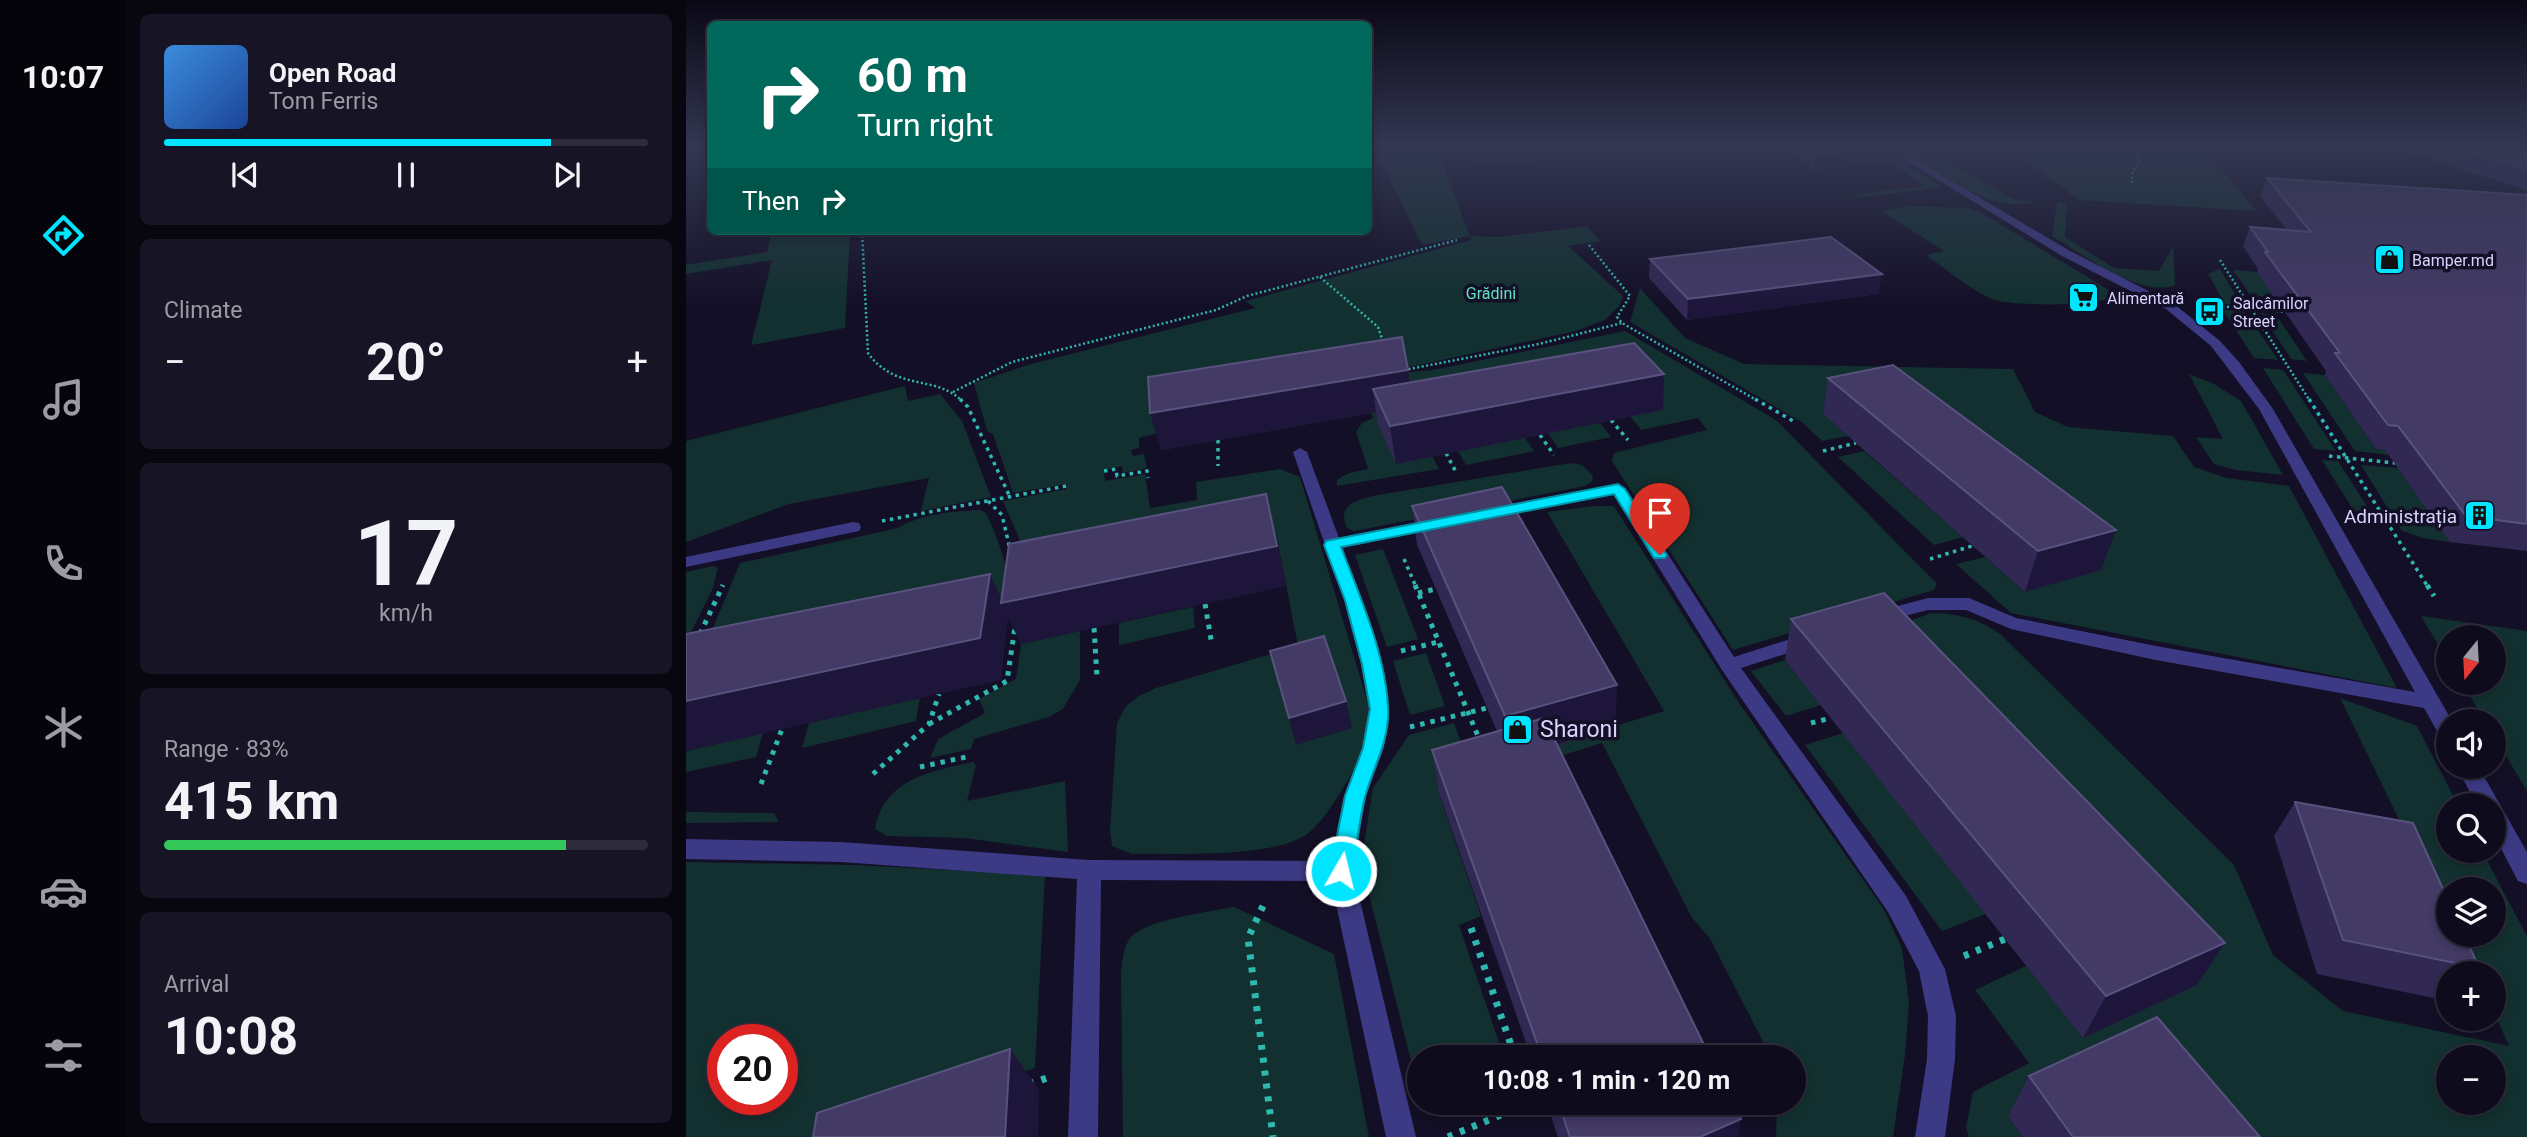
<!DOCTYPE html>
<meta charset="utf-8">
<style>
body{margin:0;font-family:Roboto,sans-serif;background:#171425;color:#f1f3f6;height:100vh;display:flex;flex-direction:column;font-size:26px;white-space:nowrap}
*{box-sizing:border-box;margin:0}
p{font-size:23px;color:#9b9ba3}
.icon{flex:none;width:38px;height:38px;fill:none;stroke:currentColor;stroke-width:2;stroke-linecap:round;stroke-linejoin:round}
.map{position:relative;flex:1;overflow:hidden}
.side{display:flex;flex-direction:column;gap:14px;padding:14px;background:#08060f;width:560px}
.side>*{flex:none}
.banner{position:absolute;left:21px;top:21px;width:665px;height:214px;border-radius:10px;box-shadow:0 4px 10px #0003,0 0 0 2px #2e2b3b;background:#00695c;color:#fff;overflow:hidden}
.needle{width:46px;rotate:198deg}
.tools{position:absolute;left:1750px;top:625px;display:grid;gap:14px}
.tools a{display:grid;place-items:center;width:70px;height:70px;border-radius:50%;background:#0e0b1c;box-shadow:0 4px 10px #0003,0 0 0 2px #2e2b3b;font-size:35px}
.speed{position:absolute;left:21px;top:1024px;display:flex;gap:14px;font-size:35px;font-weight:700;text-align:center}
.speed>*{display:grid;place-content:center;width:91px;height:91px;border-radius:50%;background:#0e0b1c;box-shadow:0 4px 10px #0003,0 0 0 2px #2e2b3b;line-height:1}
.speed .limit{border:10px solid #d22;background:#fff;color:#111}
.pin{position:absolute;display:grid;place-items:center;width:60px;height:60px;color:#fff;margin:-72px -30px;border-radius:50% 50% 50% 0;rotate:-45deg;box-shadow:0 0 7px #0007}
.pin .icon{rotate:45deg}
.me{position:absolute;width:77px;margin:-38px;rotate:8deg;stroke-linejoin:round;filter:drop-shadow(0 0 5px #0008)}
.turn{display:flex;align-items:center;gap:24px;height:147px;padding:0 35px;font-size:32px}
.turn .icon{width:91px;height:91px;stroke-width:2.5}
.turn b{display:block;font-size:49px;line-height:60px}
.then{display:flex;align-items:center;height:66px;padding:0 35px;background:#0003;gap:14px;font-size:26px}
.big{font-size:52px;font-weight:700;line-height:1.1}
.side .widget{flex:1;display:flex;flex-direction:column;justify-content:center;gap:10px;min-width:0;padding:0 24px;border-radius:10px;background:#171425}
.side .dial{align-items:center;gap:0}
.dial b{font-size:91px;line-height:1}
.song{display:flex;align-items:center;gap:21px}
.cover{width:84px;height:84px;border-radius:10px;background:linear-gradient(135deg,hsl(210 70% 55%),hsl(220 70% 35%))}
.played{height:7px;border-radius:4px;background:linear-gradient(90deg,#00e5ff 80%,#2e2b3b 80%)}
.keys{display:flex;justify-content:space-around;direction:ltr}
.heat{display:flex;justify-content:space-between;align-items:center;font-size:38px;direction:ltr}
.charge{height:10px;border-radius:5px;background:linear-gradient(90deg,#34c759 83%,#2e2b3b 0)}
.trip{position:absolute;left:721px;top:1045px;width:399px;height:70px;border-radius:35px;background:#0e0b1c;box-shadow:0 4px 10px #0003,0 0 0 2px #2e2b3b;font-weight:700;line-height:70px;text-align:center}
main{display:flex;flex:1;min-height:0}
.tab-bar{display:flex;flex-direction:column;width:126px;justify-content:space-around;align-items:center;background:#06040b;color:#9b9ba3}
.tab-bar .icon{width:49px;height:49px}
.tab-bar .selected{color:#00e5ff}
.tab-bar b{font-size:32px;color:#f1f3f6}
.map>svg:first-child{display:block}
</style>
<main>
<nav class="tab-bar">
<b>10:07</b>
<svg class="icon selected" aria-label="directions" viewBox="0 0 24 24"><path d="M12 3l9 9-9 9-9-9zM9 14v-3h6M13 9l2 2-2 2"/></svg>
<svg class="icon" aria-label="music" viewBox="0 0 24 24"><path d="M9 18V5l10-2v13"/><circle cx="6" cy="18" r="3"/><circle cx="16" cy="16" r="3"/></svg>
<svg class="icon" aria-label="phone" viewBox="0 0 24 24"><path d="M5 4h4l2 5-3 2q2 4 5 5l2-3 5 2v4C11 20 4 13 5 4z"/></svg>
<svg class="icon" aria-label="climate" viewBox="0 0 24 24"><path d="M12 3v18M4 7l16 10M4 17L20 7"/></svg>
<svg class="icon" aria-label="car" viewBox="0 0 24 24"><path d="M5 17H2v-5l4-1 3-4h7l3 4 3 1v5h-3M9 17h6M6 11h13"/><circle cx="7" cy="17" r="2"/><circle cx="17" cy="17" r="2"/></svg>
<svg class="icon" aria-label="filters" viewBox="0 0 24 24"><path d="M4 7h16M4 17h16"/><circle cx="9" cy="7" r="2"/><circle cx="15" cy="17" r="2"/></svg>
</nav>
<section class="side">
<div class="widget">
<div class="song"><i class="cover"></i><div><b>Open Road</b><p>Tom Ferris</p></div></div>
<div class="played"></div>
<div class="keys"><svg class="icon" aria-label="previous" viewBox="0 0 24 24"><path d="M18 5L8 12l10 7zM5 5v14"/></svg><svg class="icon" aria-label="pause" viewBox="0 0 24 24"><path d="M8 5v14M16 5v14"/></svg><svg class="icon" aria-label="next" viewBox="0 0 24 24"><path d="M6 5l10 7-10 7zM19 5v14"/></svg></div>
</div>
<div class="widget"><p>Climate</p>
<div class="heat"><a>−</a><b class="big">20°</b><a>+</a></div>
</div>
<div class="widget dial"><b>17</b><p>km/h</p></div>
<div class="widget"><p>Range · 83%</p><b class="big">415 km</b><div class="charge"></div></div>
<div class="widget"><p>Arrival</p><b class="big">10:08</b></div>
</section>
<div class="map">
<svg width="1841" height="1137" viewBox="0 0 1841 1137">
<rect width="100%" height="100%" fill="#130f26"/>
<g fill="#12302f" fill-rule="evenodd">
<path d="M687,146H750L784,236L813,237L901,226L914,241L882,246L937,296L934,305L919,320L890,331L719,368L713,373L747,370L939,331L1090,420L1251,584L1248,590L1047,650L926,461L928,453L1021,430L1012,418L955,430L944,416L746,456L753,469L651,486V480L663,473L682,469L670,432L676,423L687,418L685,413L679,414L666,381L453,438V448L445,450L447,456L458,454L461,468L437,473L436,466L418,470L419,481L459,474L464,508L511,500L510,482L594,469L614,477L683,707C682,736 673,764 657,788C648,803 638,819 625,831C595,859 488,853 446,854L426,846L424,831L431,723L440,706L453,696L470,688L612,646L590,534L336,545L317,501L380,489L381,484L327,493L307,434L301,431L288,383L345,364L569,308L560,301L785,240L784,236L736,245Z"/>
<path d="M1207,146H1233L1330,200L1348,201C1309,218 1240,166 1207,146Z"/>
<path d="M1319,146H1517L1570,211L1393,200Z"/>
<path d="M1195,156L1209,158L1256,187L1173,198L1168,194L1239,186Z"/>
<path d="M1371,202L1381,203L1379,237L1428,268L1473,271L1487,247L1489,285C1454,299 1397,254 1366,236Z"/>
<path d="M1222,206L1282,208L1294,212L1431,295C1418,307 1320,307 1303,298C1281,287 1260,269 1240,255L1258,251L1195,211Z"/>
<path d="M86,231H164L159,328L65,345L86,260L0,274V265L81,252Z"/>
<path d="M1534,269L1555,305L1539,304L1522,274Z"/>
<path d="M1547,270L1571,272L1599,309L1573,307Z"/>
<path d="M954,288L999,338L1058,364L1327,369L1349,412L1382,427L1487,436L1508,467L1541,478L1603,486L1711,688L1325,613L1270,564L1299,557L1339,592L1414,569L1200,400L1137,414L1162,436L1136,441L1117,423L944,322Z"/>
<path d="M1537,310L1559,311L1592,360L1568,358Z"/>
<path d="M1575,313L1590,315L1621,361L1605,359Z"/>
<path d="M1577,368L1597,370L1650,451L1628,449Z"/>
<path d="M1617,373L1639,375L1690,449L1699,450L1703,455L1669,451Z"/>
<path d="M1503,374L1528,384L1555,401L1597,475L1550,470L1528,464L1510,437L1537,439Z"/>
<path d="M219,386L222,401L254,394L276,421L305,497L235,511L243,478L103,504L0,542V441Z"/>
<path d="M914,423L925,437L872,448L862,433Z"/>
<path d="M839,438L848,451L780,465L772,451Z"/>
<path d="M1178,451L1277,537L1248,545L1152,457Z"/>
<path d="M1636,460L1652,461L1691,522L1668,511Z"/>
<path d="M885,463L896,465L907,476L906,482L899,486L668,531L661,528C651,506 668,501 686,496Z"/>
<path d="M1675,465L1713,468L1764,542L1737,538L1716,531Z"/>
<path d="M907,506H928L1053,703L1197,908L1216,948L1223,1002L1219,1055L1207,1137H1090L1091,1103L1108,1102V1057H1085L1023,937L1006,918L916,743L829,770L823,759L978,711L861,512Z"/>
<path d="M294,510L300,513C316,547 326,577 323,615L0,693L54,563L212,528C237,513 265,512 294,510Z"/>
<path d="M697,549L732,639L701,647L669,555Z"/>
<path d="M27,566L32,568L27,588L4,634H0V572Z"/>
<path d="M507,607L509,628L433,645V623Z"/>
<path d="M1245,613C1273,614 1291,618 1314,634L1548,865L1587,955L1657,1011L1823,1046L1808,1013V973H1788L1770,935L1808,934V889H1762V920L1654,698L1731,726L1772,805H1762V850L1796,851L1841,936V1137H1509L1322,1116L1336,1137H1283L1280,1127L1287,1092L1343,1063L1289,990L1340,966L1189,634ZM1762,1057H1808V1102H1762Z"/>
<path d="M1735,616L1841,631V791L1808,736V721H1799L1776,683L1808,682V637H1762V661Z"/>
<path d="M394,631V680L377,709L363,717L288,739L285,749L244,758L252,739L299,713L293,699L330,679L335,644Z"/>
<path d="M740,653L759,706L724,715L707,661Z"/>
<path d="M1099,660L1135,705L1100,716L1065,671Z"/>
<path d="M234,698L230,721L116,748L123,723Z"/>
<path d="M768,723L789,782L753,794L795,916L773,925L818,1057H733V1092L675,863L687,788L723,735Z"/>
<path d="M77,733L70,757L0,772V751Z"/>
<path d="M1157,733L1300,914L1256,931L1119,745Z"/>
<path d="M287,762L290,765L281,801L379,781L382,852L278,838L201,836L189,829C198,779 245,771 287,762Z"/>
<path d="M0,812L88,813L93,822L0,823Z"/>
<path d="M0,862L168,865L359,875L349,1068L154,1132L147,1137H0ZM37,1040H96V1099H37Z"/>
<path d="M548,907L648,954L683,1137H437L435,974C436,962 437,945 446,936C463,919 523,912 548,907Z"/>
</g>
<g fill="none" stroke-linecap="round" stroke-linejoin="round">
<g stroke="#2fb8b0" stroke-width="2.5" stroke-dasharray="2 2.5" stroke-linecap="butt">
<path d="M1446,183L1447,171L1454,161L1448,146"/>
<path d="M176,231L182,353C210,392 249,374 276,401"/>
<path d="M903,245L944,296L931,317L936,323L1072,401"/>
<path d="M1534,260L1624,401"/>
<path d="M634,277L692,327L698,345"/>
<path d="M1532,306L1601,312"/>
<path d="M718,370L853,344L936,323"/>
<path d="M267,392L326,362L530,310L561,296L771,240"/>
</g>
<g stroke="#2fb8b0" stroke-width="3.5" stroke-dasharray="3.5 4.5" stroke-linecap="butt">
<path d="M274,399L282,407L324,497"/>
<path d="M1069,399L1107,421"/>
<path d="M1623,399L1742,587"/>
<path d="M925,420L942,440"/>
<path d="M854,435L868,455"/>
<path d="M532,440V466"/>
<path d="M1137,451L1170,443"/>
<path d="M760,453L771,474"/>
<path d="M1643,456L1709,463"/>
<path d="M418,471L430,469L431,476L461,471L462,478"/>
<path d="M302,501L316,515L324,549"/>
<path d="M196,521L380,486"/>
<path d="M718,559L730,587"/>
<path d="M1244,559L1286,546"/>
</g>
<g stroke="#2fb8b0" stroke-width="5" stroke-dasharray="4.5 6" stroke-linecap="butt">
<path d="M729,585L794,741"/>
<path d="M1741,585L1748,596"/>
<path d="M732,593L750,589"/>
<path d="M519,604L526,645"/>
<path d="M408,628L411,677"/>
<path d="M14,634L37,585"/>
<path d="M715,651L752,642"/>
<path d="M1125,723L1145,718"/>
<path d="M243,724L321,681L329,627"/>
<path d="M724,727L801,708"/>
<path d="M234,767L280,757"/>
<path d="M187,774L243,724L253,694"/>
<path d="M75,784L96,729"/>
</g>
<g stroke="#2fb8b0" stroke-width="7" stroke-dasharray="5 8" stroke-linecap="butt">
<path d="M577,906L562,938L587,1137"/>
<path d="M785,928L829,1057"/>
<path d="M1278,956L1319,939"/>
<path d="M343,1084L361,1078"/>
<path d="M762,1137L846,1102"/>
</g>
<g fill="#3d3a85" fill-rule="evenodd">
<path d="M1197,146H1206L1384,251L1488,304L1534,341L1553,362L1587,409L1766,721H1762V740L1755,738L1738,708L1470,660L1325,629L1280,610H1242L1192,623L1185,621L1183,617L1185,613L1242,598H1283L1330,618L1470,646L1729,692L1573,409L1525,346L1480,309L1376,256Z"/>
<path d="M614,448L621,452L653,538L752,518L760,523L752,528L657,548L695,664L703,709L698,748L680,796L667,871L730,1137H700L645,881L415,880L412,1137H382L391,879L155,862L0,859V839L155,842L403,860L645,861L658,796L676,748L683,709L675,664L658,600L607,452Z"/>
<path d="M932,484L940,489L1048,657L1123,633L1130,634L1133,639L1130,644L1055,668L1220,896L1259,969L1270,1016L1269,1059L1259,1137H1229L1241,1059L1242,1016L1233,971L1202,912L1036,670L928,495L807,517L799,512L807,507Z"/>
<path d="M167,522L173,523L175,527L173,531L0,567V557Z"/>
<path d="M1770,766H1792L1841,852V884L1832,881L1808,835V805H1791Z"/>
</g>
</g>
<g fill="#312854">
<path d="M782,146H1081L790,165Z"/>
<path d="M1098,146H1310L1308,155L1236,161L1220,151L1218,162L1127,169Z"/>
<path d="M1703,146H1841V190Z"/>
<path d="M1581,178L1841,195V551L1764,542L1699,450L1690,449L1639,375L1640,371L1571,272L1572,269L1557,246L1564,227L1601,230L1574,196Z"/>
<path d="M964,259L1196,274L1192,294L1001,320L963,278Z"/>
<path d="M722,370L723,383L977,410L710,464L692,425L690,412L475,450Z"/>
<path d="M1142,378L1415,570L1339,592L1137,414Z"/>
<path d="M726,506L930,727L872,745L1024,1057H845L753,793L746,750L811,731L731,545Z"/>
<path d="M1105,619L1511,985L1397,1038L1099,660Z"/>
<path d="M1609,802L1793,968L1788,973H1762V1001L1631,974L1588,836Z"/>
<path d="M1343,1076L1574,1137H1336L1322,1116Z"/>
<path d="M860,1102H1047L1052,1137H872Z"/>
</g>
<g fill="#1d163a">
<path d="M853,146H1081L790,165L789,150Z"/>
<path d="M1221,146L1218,162L1127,169L1129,153Z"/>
<path d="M1239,146H1310L1308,155L1236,161Z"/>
<path d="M1196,274L1192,294L1001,320L1002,299Z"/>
<path d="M722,370L726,406L687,389L690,412L475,450L464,413Z"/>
<path d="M978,374L977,410L710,464L704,426Z"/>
<path d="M580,494L601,586L335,644L322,618L315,680L0,751V701L304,574L317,602Z"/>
<path d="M1430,530L1415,570L1339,592L1352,551Z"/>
<path d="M931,685L930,727L823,759L819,716Z"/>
<path d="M660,701L666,728L610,745L603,718Z"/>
<path d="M1539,943L1511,985L1397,1038L1420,996Z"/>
<path d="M324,1049L353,1090L352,1137H319Z"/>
<path d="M1055,1119L1052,1137H1014Z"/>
</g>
<g fill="#433a66" stroke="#5a527e" stroke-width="2">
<path d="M787,146H853L789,150Z"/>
<path d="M1119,146H1221L1129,153Z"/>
<path d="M1762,146H1841V169Z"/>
<path d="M1581,178L1841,195V524L1780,516L1712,426L1702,425L1649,353H1654L1579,252H1582L1564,227L1625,232Z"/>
<path d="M1145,237L1196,274L1002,299L964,259Z"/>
<path d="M716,337L722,370L464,413L462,377Z"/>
<path d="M948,343L978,374L704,426L687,389Z"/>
<path d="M1207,365L1430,530L1352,551L1142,378Z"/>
<path d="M816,487L931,685L819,716L726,506Z"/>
<path d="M580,494L591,546L315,603L323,544Z"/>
<path d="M304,574L294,638L0,701V634Z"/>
<path d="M1198,593L1539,943L1420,996L1105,619Z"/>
<path d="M638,636L660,701L603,718L584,651Z"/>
<path d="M858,718L1024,1057H856L746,750Z"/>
<path d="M1609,802L1727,823L1762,900V934H1778L1793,968L1657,940Z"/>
<path d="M1471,1017L1574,1137H1387L1343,1076Z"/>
<path d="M324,1049L319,1137H127L131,1113Z"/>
<path d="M872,1102H1047L1055,1119L1014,1137H884Z"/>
</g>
<linearGradient id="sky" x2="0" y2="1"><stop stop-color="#0a0815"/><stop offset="0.48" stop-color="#333752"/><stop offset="1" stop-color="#333752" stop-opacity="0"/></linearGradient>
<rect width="1841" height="305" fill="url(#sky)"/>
<path fill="#00e5ff" stroke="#0095a6" stroke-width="2" d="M932,484L939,489L981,555L979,558H968L928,494L655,547C674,596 700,656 702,708C704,740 687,767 679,797C673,821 671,847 666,871L663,878L655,881L648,878L644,871L659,796L677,748L684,709L676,664L659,600L638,545L640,541Z"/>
<defs>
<symbol id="shop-square" viewBox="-11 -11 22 22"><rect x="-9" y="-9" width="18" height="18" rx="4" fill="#00e5ff" stroke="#130f26"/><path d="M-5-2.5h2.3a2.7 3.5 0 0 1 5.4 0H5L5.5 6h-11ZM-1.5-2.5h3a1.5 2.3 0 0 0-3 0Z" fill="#111"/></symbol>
<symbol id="supermarket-square" viewBox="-11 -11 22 22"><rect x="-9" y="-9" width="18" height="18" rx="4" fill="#00e5ff" stroke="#130f26"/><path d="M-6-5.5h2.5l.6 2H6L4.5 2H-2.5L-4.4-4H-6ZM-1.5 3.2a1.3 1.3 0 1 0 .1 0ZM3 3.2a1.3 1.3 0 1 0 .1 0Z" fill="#111"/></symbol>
<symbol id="bus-square" viewBox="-11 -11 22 22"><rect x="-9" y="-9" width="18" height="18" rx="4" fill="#00e5ff" stroke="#130f26"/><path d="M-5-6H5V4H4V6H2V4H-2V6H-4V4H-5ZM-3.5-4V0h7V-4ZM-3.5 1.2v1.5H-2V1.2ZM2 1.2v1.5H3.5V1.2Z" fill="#111"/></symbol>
<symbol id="building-square" viewBox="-11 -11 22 22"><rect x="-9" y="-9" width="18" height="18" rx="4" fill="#00e5ff" stroke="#130f26"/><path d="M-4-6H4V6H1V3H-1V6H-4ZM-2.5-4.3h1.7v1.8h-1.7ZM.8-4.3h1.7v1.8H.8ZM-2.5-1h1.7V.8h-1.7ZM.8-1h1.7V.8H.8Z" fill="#111"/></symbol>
</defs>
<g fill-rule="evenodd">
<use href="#shop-square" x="1686" y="242" width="35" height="35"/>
<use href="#supermarket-square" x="1380" y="280" width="35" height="35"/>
<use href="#bus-square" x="1506" y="294" width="35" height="35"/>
<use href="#building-square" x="1776" y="498" width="35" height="35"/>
<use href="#shop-square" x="814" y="712" width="35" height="35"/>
</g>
<g text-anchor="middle" stroke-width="7" stroke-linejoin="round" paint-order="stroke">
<g font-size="16" fill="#d9d4ff" stroke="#130f26" text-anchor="start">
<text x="1726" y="266">Bamper.md</text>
<text x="1421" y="304">Alimentară</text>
<text x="1547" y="309">Salcâmilor<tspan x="1547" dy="18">Street</tspan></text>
</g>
<g font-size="16" fill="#5fe0c0" stroke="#130f26">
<text x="805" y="299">Grădini</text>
</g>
<g font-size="19" fill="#d9d4ff" stroke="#130f26" text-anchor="end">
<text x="1771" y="523">Administrația</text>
</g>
<g font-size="23" fill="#d9d4ff" stroke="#130f26" text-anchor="start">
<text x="854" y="737">Sharoni</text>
</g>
</g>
</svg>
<div class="tools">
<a><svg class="needle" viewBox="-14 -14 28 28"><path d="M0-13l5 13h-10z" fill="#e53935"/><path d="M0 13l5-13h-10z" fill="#9b9ba3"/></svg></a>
<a><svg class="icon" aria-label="sound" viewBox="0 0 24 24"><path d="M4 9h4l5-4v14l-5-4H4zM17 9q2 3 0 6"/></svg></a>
<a><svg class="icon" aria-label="search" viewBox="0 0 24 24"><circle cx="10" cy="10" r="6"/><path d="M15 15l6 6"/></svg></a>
<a><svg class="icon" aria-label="layers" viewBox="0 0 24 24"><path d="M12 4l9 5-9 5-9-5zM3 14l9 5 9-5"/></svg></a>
<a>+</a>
<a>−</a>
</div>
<div class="speed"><div class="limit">20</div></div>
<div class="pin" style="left:974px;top:555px;background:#d93025"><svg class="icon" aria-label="arrive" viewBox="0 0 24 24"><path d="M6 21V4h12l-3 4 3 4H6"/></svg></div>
<svg class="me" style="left:655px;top:871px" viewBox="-20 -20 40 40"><circle r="17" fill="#00e5ff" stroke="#fff" stroke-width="3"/><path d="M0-11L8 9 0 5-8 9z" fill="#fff"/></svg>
<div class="trip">10:08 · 1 min · 120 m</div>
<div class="banner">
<div class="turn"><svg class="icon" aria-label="right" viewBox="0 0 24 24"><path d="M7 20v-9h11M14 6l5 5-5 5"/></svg><div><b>60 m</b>Turn right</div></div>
<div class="then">Then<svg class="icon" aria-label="right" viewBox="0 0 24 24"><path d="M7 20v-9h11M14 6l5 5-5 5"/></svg></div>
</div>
</div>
</main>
